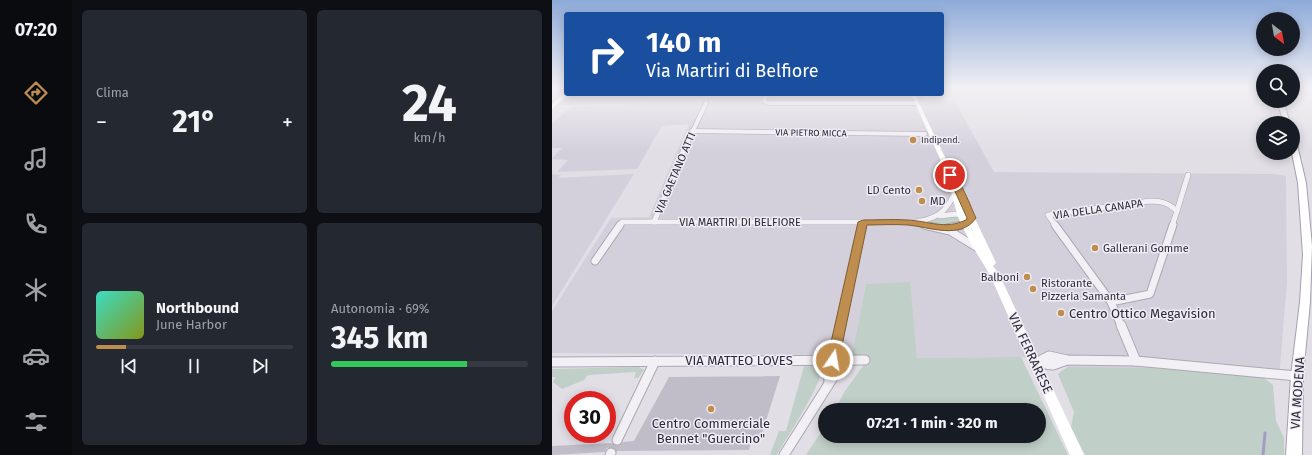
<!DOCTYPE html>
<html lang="it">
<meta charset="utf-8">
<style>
body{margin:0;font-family:"Fira Sans",sans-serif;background:#242831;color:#f1f3f6;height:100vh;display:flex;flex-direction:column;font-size:15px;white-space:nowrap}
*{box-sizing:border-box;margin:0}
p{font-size:13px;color:#9ea1a6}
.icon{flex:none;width:22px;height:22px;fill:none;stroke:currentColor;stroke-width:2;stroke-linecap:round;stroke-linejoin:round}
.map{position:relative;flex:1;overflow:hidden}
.panel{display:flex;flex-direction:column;gap:10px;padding:10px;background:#0d0f14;width:480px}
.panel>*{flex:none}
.banner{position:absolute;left:12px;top:12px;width:380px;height:84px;border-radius:4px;box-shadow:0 2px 10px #0003;background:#1a4fa0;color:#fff;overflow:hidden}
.needle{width:26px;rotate:149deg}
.tools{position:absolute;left:704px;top:12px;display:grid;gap:8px}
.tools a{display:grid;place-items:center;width:44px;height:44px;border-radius:50%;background:#171b24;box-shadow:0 2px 10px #0003;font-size:20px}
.speed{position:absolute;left:12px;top:391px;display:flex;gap:8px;font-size:20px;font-weight:700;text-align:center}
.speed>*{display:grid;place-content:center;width:52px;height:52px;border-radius:50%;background:#171b24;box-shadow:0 2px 10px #0003;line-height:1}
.speed .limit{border:6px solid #d22;background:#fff;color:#111}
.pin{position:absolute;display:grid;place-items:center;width:34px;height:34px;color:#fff;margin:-17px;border:2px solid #fff;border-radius:50%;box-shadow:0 1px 4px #0007}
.me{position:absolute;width:44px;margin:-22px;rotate:12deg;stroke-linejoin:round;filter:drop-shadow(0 0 3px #0008)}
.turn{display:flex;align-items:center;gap:14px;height:84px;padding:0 16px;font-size:18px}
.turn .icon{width:52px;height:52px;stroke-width:2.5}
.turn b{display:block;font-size:28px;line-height:34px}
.big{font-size:30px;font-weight:700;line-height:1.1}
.panel .card{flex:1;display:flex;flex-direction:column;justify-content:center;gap:6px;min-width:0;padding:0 14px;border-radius:6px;background:#242831}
.panel .dial{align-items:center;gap:0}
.dial b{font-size:52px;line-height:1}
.song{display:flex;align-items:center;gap:12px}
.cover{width:48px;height:48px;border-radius:6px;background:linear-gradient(135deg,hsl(170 70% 55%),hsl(70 70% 35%))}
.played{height:4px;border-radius:2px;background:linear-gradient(90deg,#bf8e4f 15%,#363941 15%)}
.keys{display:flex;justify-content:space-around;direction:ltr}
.heat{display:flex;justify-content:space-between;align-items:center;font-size:22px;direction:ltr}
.charge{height:6px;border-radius:3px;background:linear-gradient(90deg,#34c759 69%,#363941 0)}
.panel .tiles{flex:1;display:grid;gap:10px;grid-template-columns:repeat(2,1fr)}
.trip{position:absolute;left:266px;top:403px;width:228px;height:40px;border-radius:20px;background:#171b24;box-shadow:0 2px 10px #0003;font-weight:700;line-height:40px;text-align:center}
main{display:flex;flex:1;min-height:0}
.tabs{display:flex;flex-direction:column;width:72px;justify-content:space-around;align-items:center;background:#090b0e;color:#9ea1a6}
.tabs .icon{width:28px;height:28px}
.tabs .on{color:#bf8e4f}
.tabs b{font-size:18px;color:#f1f3f6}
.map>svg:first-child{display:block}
</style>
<main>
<nav class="tabs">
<b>07:20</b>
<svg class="icon on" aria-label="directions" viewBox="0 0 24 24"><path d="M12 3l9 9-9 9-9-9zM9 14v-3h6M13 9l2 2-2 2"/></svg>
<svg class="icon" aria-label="music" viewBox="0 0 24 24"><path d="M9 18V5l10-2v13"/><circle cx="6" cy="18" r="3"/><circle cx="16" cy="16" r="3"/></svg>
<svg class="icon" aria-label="phone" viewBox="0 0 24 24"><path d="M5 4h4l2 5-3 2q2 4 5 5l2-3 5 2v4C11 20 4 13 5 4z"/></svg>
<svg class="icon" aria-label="climate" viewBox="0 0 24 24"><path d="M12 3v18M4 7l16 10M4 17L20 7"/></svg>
<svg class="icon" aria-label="car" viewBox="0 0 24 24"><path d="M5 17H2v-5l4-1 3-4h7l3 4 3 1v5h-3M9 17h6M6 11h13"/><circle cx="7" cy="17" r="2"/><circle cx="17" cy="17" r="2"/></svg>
<svg class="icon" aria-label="filters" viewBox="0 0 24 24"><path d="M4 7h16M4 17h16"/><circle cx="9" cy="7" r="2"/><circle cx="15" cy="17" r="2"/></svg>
</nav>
<section class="panel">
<div class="tiles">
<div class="card"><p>Clima</p>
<div class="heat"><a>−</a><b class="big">21°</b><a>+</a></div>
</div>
<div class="card dial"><b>24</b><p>km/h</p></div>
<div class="card">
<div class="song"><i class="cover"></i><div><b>Northbound</b><p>June Harbor</p></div></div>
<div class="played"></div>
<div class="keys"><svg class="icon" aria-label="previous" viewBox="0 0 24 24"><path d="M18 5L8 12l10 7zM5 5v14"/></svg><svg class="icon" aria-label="pause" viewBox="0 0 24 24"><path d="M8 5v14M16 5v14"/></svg><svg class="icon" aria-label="next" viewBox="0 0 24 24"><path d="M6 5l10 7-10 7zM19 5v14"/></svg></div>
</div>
<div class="card"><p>Autonomia · 69%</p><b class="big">345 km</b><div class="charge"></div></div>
</div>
</section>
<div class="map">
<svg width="760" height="455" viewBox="0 0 760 455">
<rect width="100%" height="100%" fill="#e1dee6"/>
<g fill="#d4d0db">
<path d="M14,90V94H369L372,100H402L442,172L722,174L734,176L735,283L727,378L516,367L469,357L365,358L357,283L314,284L300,355L0,353V311L59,218L97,217L137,124L110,126L123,103L85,169L5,172L16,160L0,159L10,148H0V124L19,107L114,103L0,105V100Z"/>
<path d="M0,174L9,175L6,178L82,174L0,306Z"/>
</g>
<g fill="#c0cfc7">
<path d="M395,215L404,216L407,218V222L397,226L377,222Z"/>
<path d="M358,282L365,358L469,357L516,455H254L273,426V436H487V410H283L293,391L316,359L300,355L314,284Z"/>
<path d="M252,366C257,366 266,365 268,372C272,381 232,442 225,455H218L227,431H234Z"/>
<path d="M87,367L92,370L86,378H82L84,372L36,375L32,380L10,389L1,382L4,377H0V369Z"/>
<path d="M516,367L602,368L654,371L706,376L712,378L721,385L724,421L732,438V455H533L519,427L522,412L506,374L511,370Z"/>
</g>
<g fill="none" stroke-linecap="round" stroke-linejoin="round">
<path stroke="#a59cc3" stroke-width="3" d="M711,455L713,433"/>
</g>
<path fill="#c0bcc8" d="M228,376L207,443H199L197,450L65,451L59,447L55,448L53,452L0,455V446L60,443L65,446L71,442L82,441L117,377Z"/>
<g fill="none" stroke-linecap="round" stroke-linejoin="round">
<path stroke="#bdbac4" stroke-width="9" stroke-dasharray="9 4.5" stroke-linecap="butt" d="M59,453L65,440"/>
<defs>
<g id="street-far3">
<path d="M214,94L212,101L216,103H364"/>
<path d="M140,131L373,134"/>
<path d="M133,148L154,103"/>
</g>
<g id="street-far2">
<path d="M625,211L636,175"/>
<path d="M388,216L404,214L419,218L409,226"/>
<path d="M102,222L133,147"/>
<path d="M368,224L379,226"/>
<path d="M68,226L70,222H363C383,219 394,213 402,194"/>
<path d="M310,226L311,222"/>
<path d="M504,226L496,215L598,201C609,201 617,203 625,211L620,226"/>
</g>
<g id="street-far1">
<path d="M372,225L398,231L424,247"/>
<path d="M503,225L559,302"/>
<path d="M395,228L411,225"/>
<path d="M43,261L68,225"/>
<path d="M559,302L569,326"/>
<path d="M559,302L598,294L621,225"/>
<path d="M288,326L310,225"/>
</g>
<g id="street">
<path d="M569,325L584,361"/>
<path d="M271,360L276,369L277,382"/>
<path d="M281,360L289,325"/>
<path d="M0,362L313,360"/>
<path d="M484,363L497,356L515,360L584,361L745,376"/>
<path d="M484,363L501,365L515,360"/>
<path d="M65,440L103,361"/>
<path d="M58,455L59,453"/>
<path d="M232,455L292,360"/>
</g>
<g id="primary">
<path d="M725,101H731L738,123H732Z"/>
<path d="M741,139L744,141L754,183L760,246L758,302L751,376L750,455H734L739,376L748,302L751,255L746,183L740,153Z"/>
</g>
</defs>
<use href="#street-far3" stroke="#aca8b3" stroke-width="5.5"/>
<use href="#street-far2" stroke="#aca8b3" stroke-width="6"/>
<use href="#street-far1" stroke="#aca8b3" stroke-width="9"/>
<use href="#street" stroke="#aca8b3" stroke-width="11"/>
<use href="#primary" stroke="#a49fb0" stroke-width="2"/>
<use href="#street-far3" stroke="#f2f0f5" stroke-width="4"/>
<use href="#street-far2" stroke="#f2f0f5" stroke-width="5"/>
<use href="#street-far1" stroke="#f2f0f5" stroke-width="7"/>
<use href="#street" stroke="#f2f0f5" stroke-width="9"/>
<g fill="#fff" fill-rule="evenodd">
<path d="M12,93L16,94L0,109V104Z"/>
<path d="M359,94H363C389,151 418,206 444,263L441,266L447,274L532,455H518L438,275L418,242L406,217L399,192L398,181ZM408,202L425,240L414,217Z"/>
</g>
<use href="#primary" fill="#fff" fill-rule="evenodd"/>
</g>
<linearGradient id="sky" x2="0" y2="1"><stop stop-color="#8daad9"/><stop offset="0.58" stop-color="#f2f0f4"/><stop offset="1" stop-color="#f2f0f4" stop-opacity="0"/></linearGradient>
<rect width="760" height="152" fill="url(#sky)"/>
<path fill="#bf8e4f" stroke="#7c5c33" d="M395,173H398C408,176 419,208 424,218C409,240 377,227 356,225C342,224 328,225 315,225L287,360L286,364L281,365L277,364L275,360L306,222L311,220C325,220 340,219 355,220C378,221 392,230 414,220L415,218L402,189L394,175Z"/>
<g fill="#bf8e4f" stroke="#efedf4" stroke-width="1.5">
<circle cx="361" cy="140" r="4"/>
<circle cx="367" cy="190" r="4"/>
<circle cx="370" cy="201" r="4"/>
<circle cx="543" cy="248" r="4"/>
<circle cx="475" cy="277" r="4"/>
<circle cx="481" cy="289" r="4"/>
<circle cx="509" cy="313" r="4"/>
<circle cx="159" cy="409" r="4"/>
</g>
<g text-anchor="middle" stroke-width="3" stroke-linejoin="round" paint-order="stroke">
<g font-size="9" fill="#2f293b" stroke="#efedf4">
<text transform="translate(259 133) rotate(1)" y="3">VIA PIETRO MICCA</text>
</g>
<g font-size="9" fill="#2f293b" stroke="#efedf4" text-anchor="start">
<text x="369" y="143">Indipend.</text>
</g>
<g font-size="11" fill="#2f293b" stroke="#efedf4">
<text transform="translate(123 173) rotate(-67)" y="4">VIA GAETANO ATTI</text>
<text transform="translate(546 209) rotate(-8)" y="4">VIA DELLA CANAPA</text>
<text x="188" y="226">VIA MARTIRI DI BELFIORE</text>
</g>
<g font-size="11" fill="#2f293b" stroke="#efedf4" text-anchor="start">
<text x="359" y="194" text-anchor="end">LD Cento</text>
<text x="378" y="205">MD</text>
<text x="551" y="252">Gallerani Gomme</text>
<text x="467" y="281" text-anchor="end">Balboni</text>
<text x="489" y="287">Ristorante<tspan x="489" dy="13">Pizzeria Samanta</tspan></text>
</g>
<g font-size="13" fill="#2f293b" stroke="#efedf4" text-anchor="start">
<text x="517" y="318">Centro Ottico Megavision</text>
<text x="159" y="428" text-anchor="middle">Centro Commerciale<tspan x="159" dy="15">Bennet "Guercino"</tspan></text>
</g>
<g font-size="13" fill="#2f293b" stroke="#efedf4">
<text transform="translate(479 353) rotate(65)" y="5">VIA FERRARESE</text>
<text x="187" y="365">VIA MATTEO LOVES</text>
<text transform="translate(745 393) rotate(-86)" y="5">VIA MODENA</text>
</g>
</g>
</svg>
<div class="tools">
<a><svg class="needle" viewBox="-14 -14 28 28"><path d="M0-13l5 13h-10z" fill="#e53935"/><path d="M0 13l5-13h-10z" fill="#9ea1a6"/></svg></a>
<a><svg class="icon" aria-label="search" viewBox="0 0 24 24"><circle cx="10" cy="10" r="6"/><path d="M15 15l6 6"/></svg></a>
<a><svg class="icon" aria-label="layers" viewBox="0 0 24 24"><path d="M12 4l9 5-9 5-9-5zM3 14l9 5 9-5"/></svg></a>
</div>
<div class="speed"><div class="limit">30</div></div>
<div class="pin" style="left:398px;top:175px;background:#d93025"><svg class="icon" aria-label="arrive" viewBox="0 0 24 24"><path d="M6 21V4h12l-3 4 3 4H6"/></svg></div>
<svg class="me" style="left:281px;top:360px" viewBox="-20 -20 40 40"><circle r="17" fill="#bf8e4f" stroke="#fff" stroke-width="3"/><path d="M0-11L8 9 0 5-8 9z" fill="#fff"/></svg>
<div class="trip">07:21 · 1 min · 320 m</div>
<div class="banner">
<div class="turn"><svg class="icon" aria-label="right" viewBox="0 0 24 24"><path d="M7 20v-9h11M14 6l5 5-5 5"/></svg><div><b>140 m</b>Via Martiri di Belfiore</div></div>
</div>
</div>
</main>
